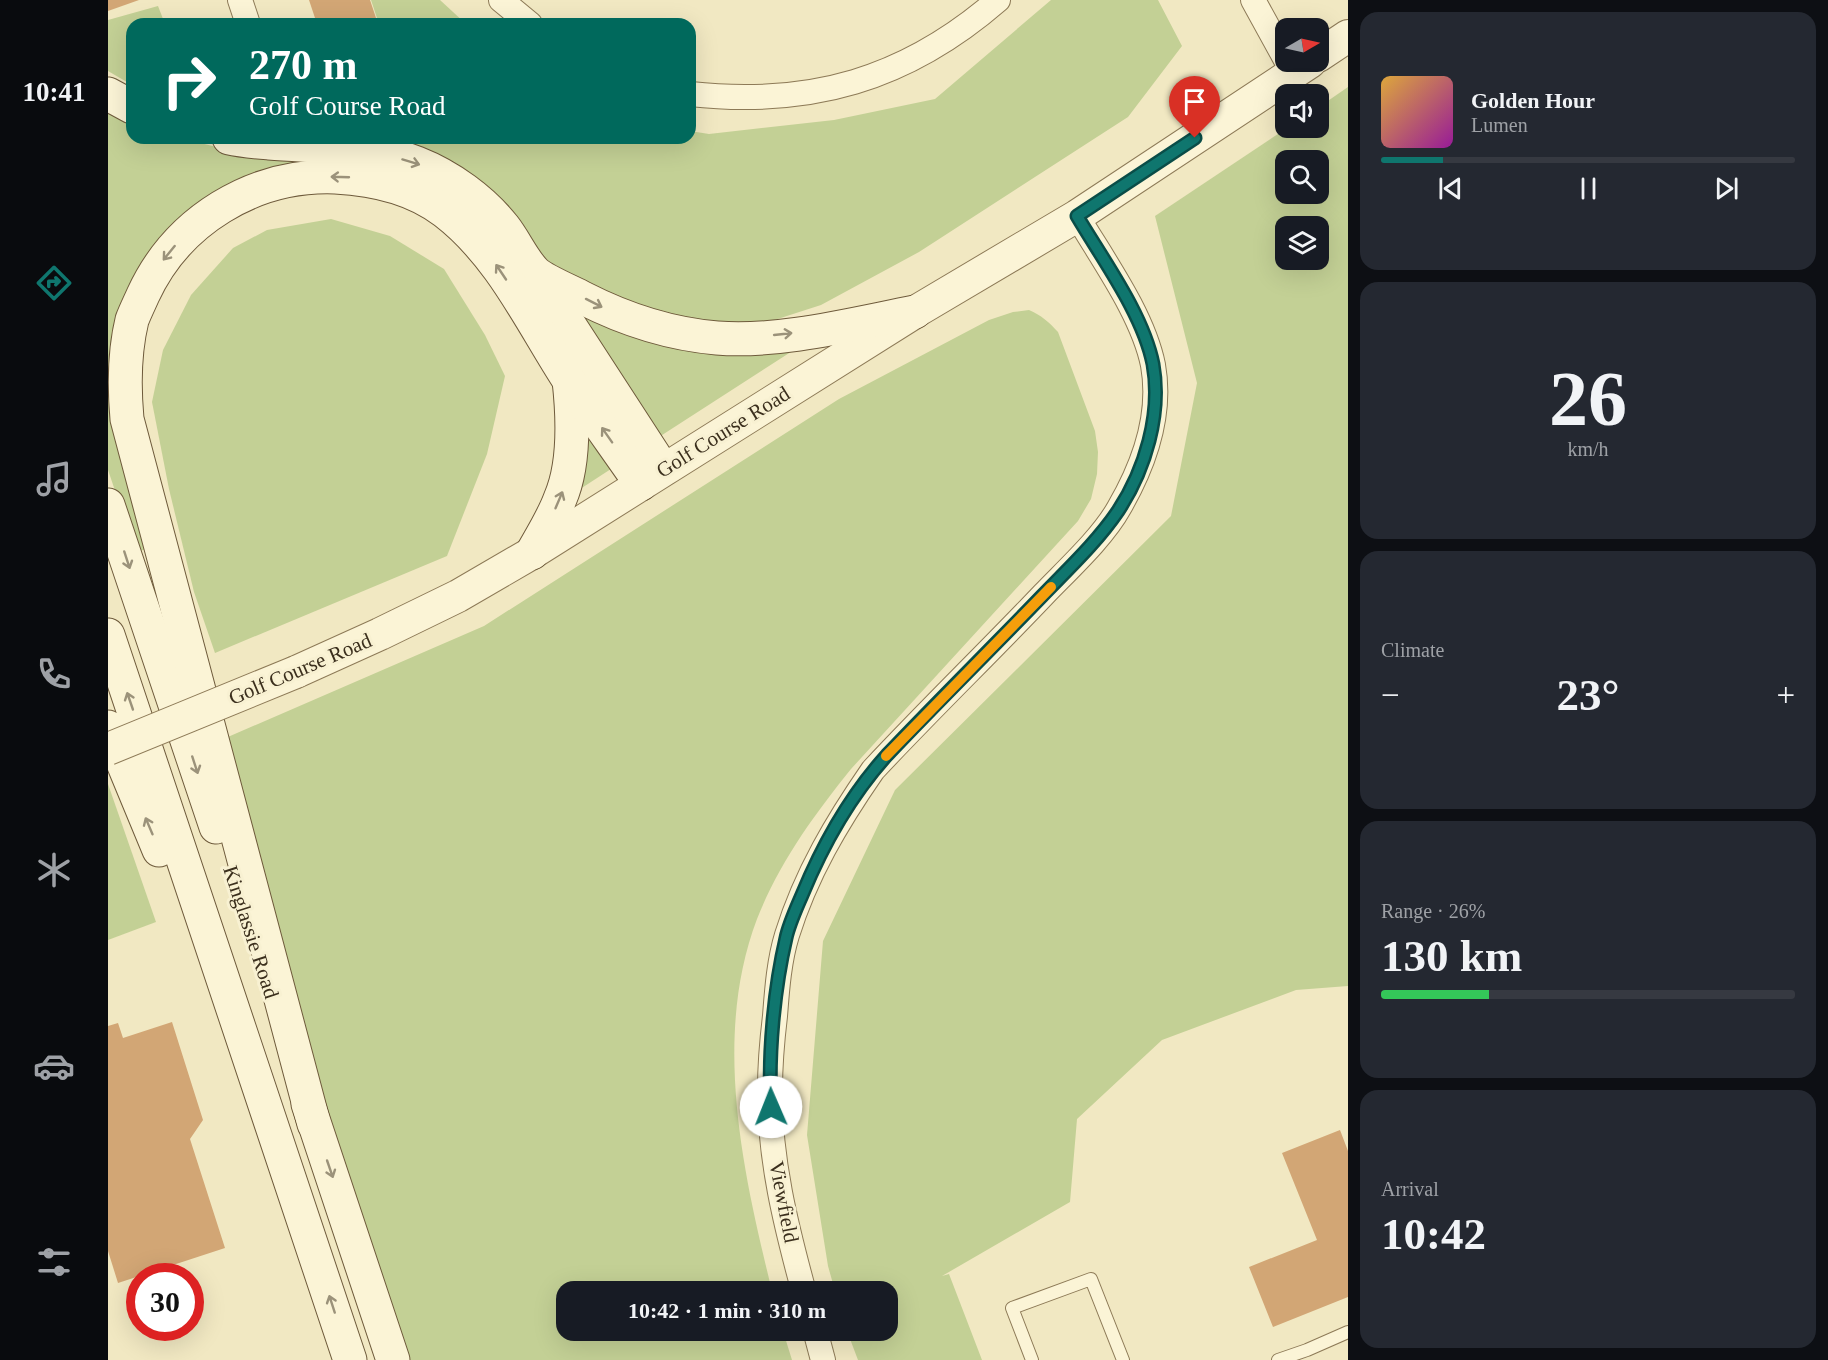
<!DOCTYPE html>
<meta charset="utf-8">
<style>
body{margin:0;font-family:Georgia,serif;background:#242831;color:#f1f3f6;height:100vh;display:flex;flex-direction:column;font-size:22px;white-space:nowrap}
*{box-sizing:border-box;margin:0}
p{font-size:20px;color:#9ea1a6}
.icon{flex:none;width:33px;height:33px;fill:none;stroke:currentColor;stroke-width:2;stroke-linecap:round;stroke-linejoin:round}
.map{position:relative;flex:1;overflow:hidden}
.details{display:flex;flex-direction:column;gap:12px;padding:12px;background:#0d0f14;width:480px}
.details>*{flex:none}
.hud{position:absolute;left:18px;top:18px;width:570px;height:126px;border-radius:18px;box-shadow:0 6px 24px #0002;background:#00695c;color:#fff;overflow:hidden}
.needle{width:39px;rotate:81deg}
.buttons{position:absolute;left:1167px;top:18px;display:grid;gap:12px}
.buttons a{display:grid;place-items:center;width:54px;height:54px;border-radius:12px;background:#171b24;box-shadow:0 6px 24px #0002;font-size:30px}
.speed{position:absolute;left:18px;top:1263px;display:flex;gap:12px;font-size:30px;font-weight:700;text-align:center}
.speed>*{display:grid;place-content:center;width:78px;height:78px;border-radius:50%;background:#171b24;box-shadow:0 6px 24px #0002;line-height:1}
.speed .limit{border:9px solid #d22;background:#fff;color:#111}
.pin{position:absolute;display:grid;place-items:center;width:51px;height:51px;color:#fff;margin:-62px -26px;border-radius:50% 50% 50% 0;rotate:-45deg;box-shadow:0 0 6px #0007}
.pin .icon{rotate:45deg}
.me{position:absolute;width:66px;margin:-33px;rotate:359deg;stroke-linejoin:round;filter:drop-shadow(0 0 4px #0008)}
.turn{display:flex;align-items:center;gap:21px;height:126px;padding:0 24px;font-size:27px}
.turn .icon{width:78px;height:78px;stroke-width:2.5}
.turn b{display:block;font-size:42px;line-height:51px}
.big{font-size:45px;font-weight:600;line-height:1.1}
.details .widget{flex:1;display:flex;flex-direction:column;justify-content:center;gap:9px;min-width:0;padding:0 21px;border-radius:18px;background:#242831}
.details .dial{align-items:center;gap:0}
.dial b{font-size:78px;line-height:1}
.song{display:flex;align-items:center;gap:18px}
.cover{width:72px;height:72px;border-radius:9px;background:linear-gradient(135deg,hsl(40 70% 55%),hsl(300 70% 35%))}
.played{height:6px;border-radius:3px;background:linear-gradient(90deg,#0f766e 15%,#363941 15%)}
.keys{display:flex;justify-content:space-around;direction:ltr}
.heat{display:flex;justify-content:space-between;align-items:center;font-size:33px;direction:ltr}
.charge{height:9px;border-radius:4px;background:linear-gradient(90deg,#34c759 26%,#363941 0)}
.trip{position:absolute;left:448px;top:1281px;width:342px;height:60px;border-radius:18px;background:#171b24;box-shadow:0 6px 24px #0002;font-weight:600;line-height:60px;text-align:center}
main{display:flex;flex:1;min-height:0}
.dock{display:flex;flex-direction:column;width:108px;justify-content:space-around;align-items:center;background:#090b0e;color:#9ea1a6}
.dock .icon{width:42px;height:42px}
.dock .on{color:#0f766e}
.dock b{font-size:27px;color:#f1f3f6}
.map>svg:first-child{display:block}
</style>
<main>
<nav class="dock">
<b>10:41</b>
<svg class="icon on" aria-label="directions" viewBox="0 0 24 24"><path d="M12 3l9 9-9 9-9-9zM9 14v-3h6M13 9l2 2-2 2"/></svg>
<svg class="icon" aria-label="music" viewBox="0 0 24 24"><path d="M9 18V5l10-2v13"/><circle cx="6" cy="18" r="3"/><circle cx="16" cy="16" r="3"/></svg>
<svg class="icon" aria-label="phone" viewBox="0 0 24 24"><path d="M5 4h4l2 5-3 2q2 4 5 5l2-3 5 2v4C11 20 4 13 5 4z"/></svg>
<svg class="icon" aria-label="climate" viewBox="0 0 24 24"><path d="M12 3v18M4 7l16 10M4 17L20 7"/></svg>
<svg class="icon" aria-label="car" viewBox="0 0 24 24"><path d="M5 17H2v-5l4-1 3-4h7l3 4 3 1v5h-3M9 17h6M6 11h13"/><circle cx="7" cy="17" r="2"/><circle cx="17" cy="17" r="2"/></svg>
<svg class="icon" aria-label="filters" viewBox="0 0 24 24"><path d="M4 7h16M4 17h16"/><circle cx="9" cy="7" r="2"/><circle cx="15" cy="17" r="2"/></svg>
</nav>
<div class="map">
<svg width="1240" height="1360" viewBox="0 0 1240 1360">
<rect width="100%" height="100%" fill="#f1e8c2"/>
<g fill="#c3d095" fill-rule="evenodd">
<path d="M263,0H332L358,24H271Z"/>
<path d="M943,0H1050L1074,46L1020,117L811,252L713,305L611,338L495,308L279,138H582V131L601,134L726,120L827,99Z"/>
<path d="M50,6L57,24H24V85L0,71V20Z"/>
<path d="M1240,87V986L1188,990L1054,1040L969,1119L962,1202L834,1276L841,1274L874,1360H750L739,1331L780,1330V1292L727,1291L720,1266L699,1135L715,941L787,790L1063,516L1089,383L1047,216L1179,128H1210L1211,107ZM1178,160H1210V194H1178ZM1178,226H1210V260H1178Z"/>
<path d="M0,107L24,120V138H72L125,151L240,160L382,239L182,166L22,293L42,548L28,552L0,470Z"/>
<path d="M223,219L282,236L336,269L377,335L397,376L379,454L339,556L107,653L86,592L61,489L44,402L55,350L83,295L125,248L159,230Z"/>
<path d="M921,310C933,315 941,322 950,332L987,431L990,452L989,474L983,499L970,521L743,769C706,815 671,863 649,919C604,1038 635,1172 664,1291L459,1292V1330L675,1331L684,1360H285L106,743L376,626L731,399L881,320L905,312Z"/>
<path d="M471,316L493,323L517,335L552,345L689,348L551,437Z"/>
<path d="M476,429L506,467L466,493Z"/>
<path d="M0,784L48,922L0,940Z"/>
</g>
<g fill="#d2a675">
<path d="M0,0H31L0,11Z"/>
<path d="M201,0H262L270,24H209Z"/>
<path d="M64,1022L95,1120L82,1139L117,1248L10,1283L0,1251V1026L10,1023L15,1038Z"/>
<path d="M1232,1130L1240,1151V1297L1165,1327L1141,1267L1209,1240L1174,1153Z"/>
</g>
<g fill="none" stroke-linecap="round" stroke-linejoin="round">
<defs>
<g id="service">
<path d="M924,1360L904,1308L983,1279L1015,1360"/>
<path d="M1170,1360L1199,1350L1240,1332"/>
</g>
<g id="minor">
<path d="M132,0L140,24"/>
<path d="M393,0L422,24"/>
<path d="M1145,0L1178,60"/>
<path d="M582,94C702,107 798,80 890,0"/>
<path d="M696,1292C678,1226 661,1158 662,1089C662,1065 664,1041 667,1016C669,990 671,961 679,935C698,874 729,822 765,770C821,710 880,653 936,594C960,569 995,537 1011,508C1036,465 1054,415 1045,365C1035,315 995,260 969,216"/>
<path d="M707,1330L715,1360"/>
</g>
<g id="tertiary">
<path d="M1210,56L1240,36"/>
<path d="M188,672L272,634L350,596L424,553L807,312L969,216L1202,62"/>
</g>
<g id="secondary">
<path d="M0,94L24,107"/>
<path d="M121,138C134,141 148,142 161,143C210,147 263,145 309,163C342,176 375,200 396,227C407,241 415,260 427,272C435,280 464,292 475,298C518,320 562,334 609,338C672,343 745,324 807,312"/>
<path d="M429,275L555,469"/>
<path d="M0,505L108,827"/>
<path d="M424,553C434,535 445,518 452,499C467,465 465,416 461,380"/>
<path d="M0,635L242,1360"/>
<path d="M0,727L51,850"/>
<path d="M200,1104L285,1360"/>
<path d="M206,1124L19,419C16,386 16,353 24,320C27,312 31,304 35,295C69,221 145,174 227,177C266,179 306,188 337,212C393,255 423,322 460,379C484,415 509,449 533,484"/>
</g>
</defs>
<use href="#service" stroke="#8d7a57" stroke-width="14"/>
<use href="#minor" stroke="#8d7a57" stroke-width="26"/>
<use href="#tertiary" stroke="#8d7a57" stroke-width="34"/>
<use href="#secondary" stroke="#6e5a3b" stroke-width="35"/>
<use href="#service" stroke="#fbf4d6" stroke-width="12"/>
<use href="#minor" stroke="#fbf4d6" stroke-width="24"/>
<use href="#tertiary" stroke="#fbf4d6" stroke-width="32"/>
<use href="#secondary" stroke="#fbf4d6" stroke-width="33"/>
<defs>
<path id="tertiary-bridge" d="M0,749L188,672"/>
</defs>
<use href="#tertiary-bridge" stroke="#8d7a57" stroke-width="34" stroke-linecap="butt"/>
<use href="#tertiary-bridge" stroke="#fbf4d6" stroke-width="32"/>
</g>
<defs><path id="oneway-shaft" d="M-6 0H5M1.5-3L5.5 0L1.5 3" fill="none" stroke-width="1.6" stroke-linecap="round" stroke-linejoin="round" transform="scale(1.5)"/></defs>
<g stroke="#9b927a">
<use href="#oneway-shaft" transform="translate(303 162) rotate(17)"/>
<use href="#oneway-shaft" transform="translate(232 177) rotate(-178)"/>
<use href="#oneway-shaft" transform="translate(61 253) rotate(129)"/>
<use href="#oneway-shaft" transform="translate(393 272) rotate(-124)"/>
<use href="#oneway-shaft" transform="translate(486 303) rotate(27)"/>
<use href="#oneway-shaft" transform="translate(675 334) rotate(-6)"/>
<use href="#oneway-shaft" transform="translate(499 435) rotate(-125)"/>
<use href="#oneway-shaft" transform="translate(451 500) rotate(-67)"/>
<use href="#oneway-shaft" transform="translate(19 560) rotate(72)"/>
<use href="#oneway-shaft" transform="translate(22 701) rotate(-109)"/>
<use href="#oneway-shaft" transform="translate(87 765) rotate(72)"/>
<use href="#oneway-shaft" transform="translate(41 826) rotate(-113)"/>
<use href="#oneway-shaft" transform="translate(222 1169) rotate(71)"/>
<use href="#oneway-shaft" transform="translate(224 1304) rotate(-108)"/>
</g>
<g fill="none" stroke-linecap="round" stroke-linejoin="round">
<defs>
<path id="route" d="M663,1107C660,1055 666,989 678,938C681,924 688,909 694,895C715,844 742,796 779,755C830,701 883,649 934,596C960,569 989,542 1010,511C1037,470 1054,414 1045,364C1035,314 995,260 969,216L1087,138"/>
</defs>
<use href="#route" stroke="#0a4d48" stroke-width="15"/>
<use href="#route" stroke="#0f766e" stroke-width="10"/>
<path stroke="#f59e0b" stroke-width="10" d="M778,756L943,587"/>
</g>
<g text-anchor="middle" stroke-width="6" stroke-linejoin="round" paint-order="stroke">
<g font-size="21" fill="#3b2f1d" stroke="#f8f1d2">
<text transform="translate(615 432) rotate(-32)" y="7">Golf Course Road</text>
<text transform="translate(192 669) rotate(-23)" y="7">Golf Course Road</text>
<text transform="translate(143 932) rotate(72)" y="7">Kinglassie Road</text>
<text transform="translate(676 1202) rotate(79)" y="7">Viewfield</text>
</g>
</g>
</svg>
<div class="buttons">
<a><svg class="needle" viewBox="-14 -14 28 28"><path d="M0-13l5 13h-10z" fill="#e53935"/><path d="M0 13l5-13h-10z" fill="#9ea1a6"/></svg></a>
<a><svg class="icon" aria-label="sound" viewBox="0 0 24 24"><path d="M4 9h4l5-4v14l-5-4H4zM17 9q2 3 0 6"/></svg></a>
<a><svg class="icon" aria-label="search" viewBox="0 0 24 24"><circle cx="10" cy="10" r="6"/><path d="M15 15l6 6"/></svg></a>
<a><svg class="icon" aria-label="layers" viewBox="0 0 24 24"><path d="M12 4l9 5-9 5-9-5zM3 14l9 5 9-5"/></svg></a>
</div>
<div class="speed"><div class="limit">30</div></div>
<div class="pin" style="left:1087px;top:138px;background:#d93025"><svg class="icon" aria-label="arrive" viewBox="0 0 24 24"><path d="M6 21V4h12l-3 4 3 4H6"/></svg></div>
<svg class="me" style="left:663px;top:1107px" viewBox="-20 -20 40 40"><circle r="19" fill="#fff"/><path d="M0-13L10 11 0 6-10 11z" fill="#0f766e"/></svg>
<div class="trip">10:42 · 1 min · 310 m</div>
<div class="hud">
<div class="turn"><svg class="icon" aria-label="right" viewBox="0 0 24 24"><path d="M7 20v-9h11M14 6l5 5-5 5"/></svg><div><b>270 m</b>Golf Course Road</div></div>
</div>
</div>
<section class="details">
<div class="widget">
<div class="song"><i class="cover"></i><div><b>Golden Hour</b><p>Lumen</p></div></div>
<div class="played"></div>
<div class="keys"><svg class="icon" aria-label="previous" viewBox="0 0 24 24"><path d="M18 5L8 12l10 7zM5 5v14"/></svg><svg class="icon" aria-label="pause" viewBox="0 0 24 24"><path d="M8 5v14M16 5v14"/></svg><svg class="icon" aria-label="next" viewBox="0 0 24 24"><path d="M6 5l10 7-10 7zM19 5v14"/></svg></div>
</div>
<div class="widget dial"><b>26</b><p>km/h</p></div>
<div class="widget"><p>Climate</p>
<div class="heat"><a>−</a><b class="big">23°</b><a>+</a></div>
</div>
<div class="widget"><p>Range · 26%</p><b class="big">130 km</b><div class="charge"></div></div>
<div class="widget"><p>Arrival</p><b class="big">10:42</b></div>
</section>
</main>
